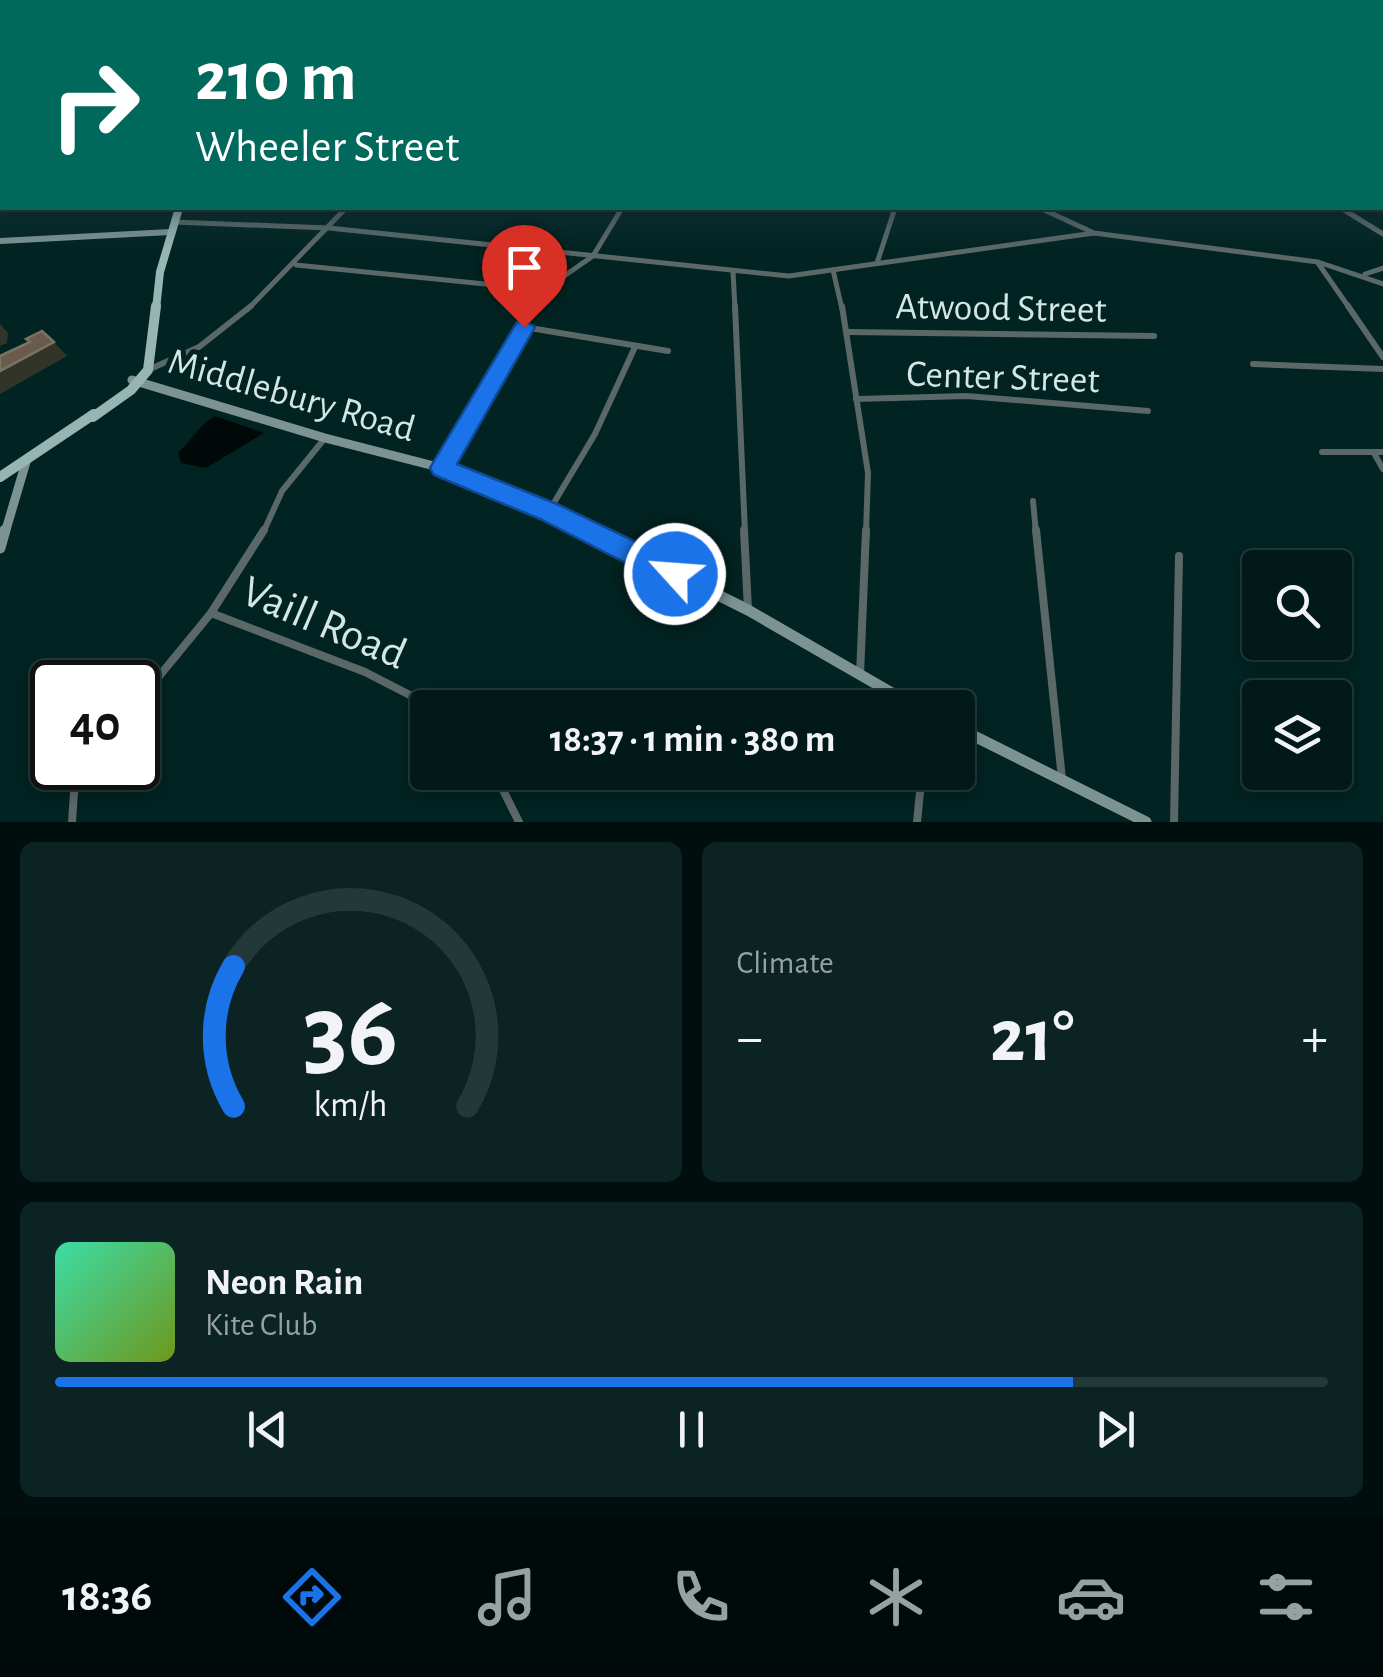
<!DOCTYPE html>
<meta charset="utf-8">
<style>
body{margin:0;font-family:"Alegreya Sans",sans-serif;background:#0b2322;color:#f1f3f6;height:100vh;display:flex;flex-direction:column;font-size:38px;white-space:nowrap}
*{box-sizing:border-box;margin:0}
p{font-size:32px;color:#96a1a2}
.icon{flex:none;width:55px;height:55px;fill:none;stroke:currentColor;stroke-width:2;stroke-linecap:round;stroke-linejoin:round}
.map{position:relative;height:822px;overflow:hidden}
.panel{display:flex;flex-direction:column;gap:20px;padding:20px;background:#010e0e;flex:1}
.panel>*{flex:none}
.guide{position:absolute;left:0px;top:0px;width:1385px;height:210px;box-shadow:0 5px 15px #0003,0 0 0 2px #233838;background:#00695c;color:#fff;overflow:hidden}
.tools{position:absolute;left:1242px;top:550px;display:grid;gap:20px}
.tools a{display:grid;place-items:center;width:110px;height:110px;border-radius:10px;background:#011a19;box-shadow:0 5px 15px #0003,0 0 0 2px #233838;font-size:50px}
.speed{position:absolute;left:30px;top:660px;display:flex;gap:20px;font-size:50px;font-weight:700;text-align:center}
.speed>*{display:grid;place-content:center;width:130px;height:130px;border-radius:50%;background:#011a19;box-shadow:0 5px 15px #0003,0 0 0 2px #233838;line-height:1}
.speed .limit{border:5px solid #111;border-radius:15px;background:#fff;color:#111}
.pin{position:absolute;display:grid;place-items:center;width:85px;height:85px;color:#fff;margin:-102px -42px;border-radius:50% 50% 50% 0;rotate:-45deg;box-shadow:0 0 10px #0007}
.pin .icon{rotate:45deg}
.me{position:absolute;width:110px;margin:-55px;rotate:296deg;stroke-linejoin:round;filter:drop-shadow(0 0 8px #0008)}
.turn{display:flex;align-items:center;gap:35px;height:210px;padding:0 30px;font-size:45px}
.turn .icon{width:130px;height:130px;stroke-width:2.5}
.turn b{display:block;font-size:70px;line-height:85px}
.big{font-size:75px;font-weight:700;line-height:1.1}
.panel .tile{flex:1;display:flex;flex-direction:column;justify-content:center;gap:15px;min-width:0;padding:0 35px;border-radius:15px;background:#0b2322}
.panel .dial{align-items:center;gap:0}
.dial svg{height:260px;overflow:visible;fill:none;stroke:#233838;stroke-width:7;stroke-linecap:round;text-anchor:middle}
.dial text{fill:#f1f3f6;stroke:none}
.song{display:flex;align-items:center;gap:30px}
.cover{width:120px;height:120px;border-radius:15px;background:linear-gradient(135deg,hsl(160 70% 55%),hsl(80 70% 35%))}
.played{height:10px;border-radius:5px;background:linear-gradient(90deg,#1a73e8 80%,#233838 80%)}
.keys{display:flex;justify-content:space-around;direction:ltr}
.heat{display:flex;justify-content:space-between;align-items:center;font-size:55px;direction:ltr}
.panel .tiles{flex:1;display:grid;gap:20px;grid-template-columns:1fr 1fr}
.tile:last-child{grid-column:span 2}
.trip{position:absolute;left:410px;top:690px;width:565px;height:100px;border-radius:10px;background:#011a19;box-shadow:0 5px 15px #0003,0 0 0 2px #233838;font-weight:700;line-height:100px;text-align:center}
.tabs{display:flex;height:160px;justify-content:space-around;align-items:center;background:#000a0a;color:#96a1a2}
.tabs .icon{width:70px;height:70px}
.tabs .current{color:#1a73e8}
.tabs b{font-size:45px;color:#f1f3f6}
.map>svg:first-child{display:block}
</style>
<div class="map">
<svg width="1383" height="822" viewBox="0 0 1383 822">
<rect width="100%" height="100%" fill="#012321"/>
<path fill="#000908" d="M215,416L264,433L206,468L181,463L178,453C191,441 198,426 215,416Z"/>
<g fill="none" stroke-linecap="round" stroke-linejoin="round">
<g stroke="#5a6867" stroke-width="5">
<path d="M1040,208L1094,233L1318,262L1383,284"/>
<path d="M1341,208L1383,234"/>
<path d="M174,222L329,228L789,276L1094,233"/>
<path d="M877,263L895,208"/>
<path d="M1318,263L1350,309"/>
<path d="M296,265L544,290L593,256L622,208"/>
<path d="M833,270L842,309"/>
<path d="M733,272L735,309"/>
<path d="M1365,274L1383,268"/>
<path d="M248,309L346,208"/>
<path d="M533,309L544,290"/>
</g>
<g stroke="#5a6867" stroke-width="6">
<path d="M735,306L745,533"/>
<path d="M842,306L868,473L866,533"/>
<path d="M1348,306L1383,357"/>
<path d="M524,327L668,351"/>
<path d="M848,332L1154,336"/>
<path d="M1253,364L1383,369"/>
<path d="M148,370L199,347L251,306"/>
<path d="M856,399L967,396L1148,411"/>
<path d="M1322,452H1383"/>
<path d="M1374,453L1383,469"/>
<path d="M442,468L535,306"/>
<path d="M1033,501L1036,533"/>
<path d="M549,511L595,434L635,347"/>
<path d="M263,533L282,491L325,438"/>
</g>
<g stroke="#5a6867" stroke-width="8">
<path d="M744,530L748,610"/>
<path d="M1036,530L1062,779"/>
<path d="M211,613L365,672L435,708"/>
<path d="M860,675L866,530"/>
<path d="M138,702L211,613L264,530"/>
<path d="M494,772L519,822"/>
<path d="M72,822L74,792L89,768"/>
<path d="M917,822L922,772"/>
<path d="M1174,822L1179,556"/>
</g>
<path stroke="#7c9391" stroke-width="6" d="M0,241L170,232"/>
<g stroke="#7c9391" stroke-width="9">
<path d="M132,380L325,438L442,468L593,533"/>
<path d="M5,533L26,462"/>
</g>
<g stroke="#7c9391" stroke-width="11">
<path d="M588,530L748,610L918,708"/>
<path d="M0,548L5,530"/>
<path d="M958,728L1146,822"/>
</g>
<path stroke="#97b5b3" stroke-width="8" d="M156,309L160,272L179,208"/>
<g stroke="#97b5b3" stroke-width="10">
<path d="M93,417L131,390L148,370L156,306"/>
<path d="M0,477L94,414"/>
</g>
</g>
<g fill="#323429">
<path d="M0,324L8,333L7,343L0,346Z"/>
<path d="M54,342L67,356L0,394V371Z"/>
</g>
<path fill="#695c4d" stroke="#7a7265" stroke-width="2.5" d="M42,331L54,342L0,371V356L30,342L26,339Z"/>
<linearGradient id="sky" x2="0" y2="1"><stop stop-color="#011312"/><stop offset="0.54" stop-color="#27454e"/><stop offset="1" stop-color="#27454e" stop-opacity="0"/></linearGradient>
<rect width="1383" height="249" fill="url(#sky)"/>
<path fill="#1a73e8" stroke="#114b97" stroke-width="2.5" d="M524,320L535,327L457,464L557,504L684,565L688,574L684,583L675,586L665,583L540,519L434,475L430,468L434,461L517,322Z"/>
<g text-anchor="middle" stroke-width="10" stroke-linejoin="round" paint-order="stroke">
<g font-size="38" fill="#d4e7e5" stroke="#012321">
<text transform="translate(1001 307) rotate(1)" y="13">Atwood Street</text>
<text transform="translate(1003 376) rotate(2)" y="13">Center Street</text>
<text transform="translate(292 394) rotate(16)" y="13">Middlebury Road</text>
</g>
<g font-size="45" fill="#d4e7e5" stroke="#012321">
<text transform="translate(325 621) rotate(23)" y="16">Vaill Road</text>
</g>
</g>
</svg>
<div class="tools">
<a><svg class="icon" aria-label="search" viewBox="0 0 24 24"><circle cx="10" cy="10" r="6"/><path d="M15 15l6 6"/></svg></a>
<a><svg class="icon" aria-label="layers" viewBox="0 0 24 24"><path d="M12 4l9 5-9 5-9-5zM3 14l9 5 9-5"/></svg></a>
</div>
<div class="speed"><div class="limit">40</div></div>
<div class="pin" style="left:524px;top:327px;background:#d93025"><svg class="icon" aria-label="arrive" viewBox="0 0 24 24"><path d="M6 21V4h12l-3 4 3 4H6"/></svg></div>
<svg class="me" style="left:675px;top:574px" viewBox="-20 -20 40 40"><circle r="17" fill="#1a73e8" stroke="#fff" stroke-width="3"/><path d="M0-11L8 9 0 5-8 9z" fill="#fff"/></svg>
<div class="trip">18:37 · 1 min · 380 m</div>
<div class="guide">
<div class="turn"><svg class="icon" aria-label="right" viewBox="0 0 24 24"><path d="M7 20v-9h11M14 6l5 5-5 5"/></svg><div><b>210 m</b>Wheeler Street</div></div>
</div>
</div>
<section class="panel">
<div class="tiles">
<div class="tile dial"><svg viewBox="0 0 100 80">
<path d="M14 69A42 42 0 1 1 86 69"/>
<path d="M14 69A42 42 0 0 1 14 26" stroke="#1a73e8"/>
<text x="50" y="56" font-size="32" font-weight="700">36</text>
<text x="50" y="72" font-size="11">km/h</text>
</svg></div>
<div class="tile"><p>Climate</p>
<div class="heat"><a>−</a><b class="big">21°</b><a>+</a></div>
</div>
<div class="tile">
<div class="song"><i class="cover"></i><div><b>Neon Rain</b><p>Kite Club</p></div></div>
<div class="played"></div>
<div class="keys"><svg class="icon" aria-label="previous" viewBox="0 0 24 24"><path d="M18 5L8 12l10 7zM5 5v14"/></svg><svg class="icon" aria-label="pause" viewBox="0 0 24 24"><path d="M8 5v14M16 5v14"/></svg><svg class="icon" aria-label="next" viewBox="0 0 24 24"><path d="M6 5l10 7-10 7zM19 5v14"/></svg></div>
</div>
</div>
</section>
<nav class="tabs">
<b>18:36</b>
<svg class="icon current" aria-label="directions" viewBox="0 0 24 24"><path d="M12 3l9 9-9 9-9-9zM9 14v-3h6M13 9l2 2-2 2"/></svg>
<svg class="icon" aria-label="music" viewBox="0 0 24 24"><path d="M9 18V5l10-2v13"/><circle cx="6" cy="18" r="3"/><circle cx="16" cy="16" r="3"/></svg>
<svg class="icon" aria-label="phone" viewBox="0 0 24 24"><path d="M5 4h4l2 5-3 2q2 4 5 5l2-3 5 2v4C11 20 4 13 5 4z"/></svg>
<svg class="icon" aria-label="climate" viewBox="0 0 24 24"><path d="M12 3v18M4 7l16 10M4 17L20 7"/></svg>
<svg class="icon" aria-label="car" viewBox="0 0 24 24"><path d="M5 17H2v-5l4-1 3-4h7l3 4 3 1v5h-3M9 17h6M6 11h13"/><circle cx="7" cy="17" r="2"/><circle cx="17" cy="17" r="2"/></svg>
<svg class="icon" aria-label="filters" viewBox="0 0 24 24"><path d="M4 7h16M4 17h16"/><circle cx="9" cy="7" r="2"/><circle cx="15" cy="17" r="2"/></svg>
</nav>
